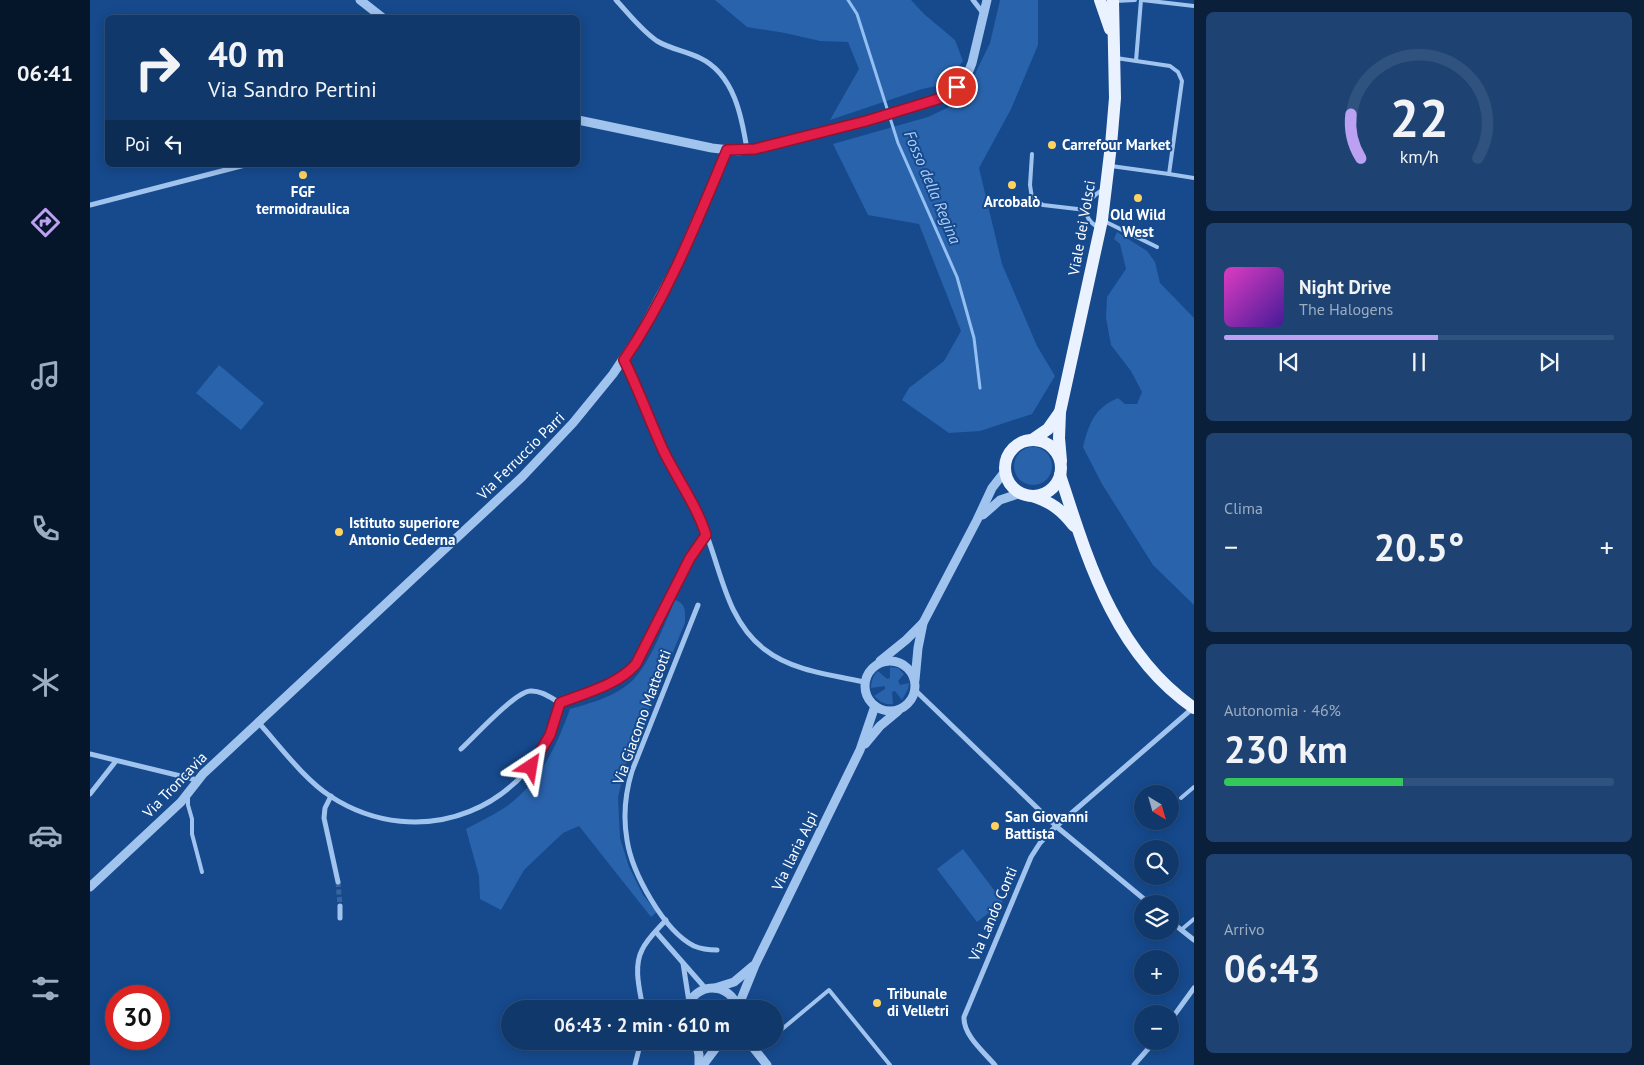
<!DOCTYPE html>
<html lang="it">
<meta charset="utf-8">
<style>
body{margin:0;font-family:"PT Sans",sans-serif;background:#1e4372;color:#f1f3f6;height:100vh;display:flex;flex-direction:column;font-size:19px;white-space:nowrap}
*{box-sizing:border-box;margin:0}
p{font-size:16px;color:#9cacc1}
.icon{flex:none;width:28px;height:28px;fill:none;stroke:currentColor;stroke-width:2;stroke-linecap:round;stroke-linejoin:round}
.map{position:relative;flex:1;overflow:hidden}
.panel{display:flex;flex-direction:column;gap:12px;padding:12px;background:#091f3a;width:450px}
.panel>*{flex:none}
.top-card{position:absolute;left:15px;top:15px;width:475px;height:152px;border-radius:8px;box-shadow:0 2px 12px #0003,0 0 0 1px #30527e;background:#10386a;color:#f1f3f6;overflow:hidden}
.needle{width:32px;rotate:143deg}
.tools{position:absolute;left:1044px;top:785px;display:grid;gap:10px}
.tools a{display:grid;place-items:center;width:45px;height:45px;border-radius:50%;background:#10386a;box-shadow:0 2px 12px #0003,0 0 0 1px #30527e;font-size:25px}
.speed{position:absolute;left:15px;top:985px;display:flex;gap:10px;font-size:25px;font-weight:700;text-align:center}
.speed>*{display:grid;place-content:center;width:65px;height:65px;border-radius:50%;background:#10386a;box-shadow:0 2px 12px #0003,0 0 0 1px #30527e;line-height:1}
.speed .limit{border:8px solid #d22;background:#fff;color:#111}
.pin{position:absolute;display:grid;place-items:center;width:42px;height:42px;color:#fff;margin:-21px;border:2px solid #fff;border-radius:50%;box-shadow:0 1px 5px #0007}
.me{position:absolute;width:55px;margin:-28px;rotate:33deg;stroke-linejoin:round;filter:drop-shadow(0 0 4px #0008)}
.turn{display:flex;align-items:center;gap:18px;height:105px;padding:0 20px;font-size:22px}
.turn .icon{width:65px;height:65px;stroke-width:2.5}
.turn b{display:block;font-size:35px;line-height:42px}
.then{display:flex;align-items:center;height:48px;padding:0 20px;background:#0003;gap:10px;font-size:19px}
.big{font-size:38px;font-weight:700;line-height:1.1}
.panel .widget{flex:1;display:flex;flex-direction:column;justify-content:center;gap:8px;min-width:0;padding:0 18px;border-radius:8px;background:#1e4372}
.panel .dial{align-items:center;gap:0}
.dial svg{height:130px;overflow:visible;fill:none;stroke:#30527e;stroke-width:7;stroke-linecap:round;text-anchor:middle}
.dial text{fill:#f1f3f6;stroke:none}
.song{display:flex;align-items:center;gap:15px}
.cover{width:60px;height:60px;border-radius:8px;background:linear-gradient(135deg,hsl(310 70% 55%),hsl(260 70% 35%))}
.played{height:5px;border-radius:2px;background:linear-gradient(90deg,#bca0f2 55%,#30527e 55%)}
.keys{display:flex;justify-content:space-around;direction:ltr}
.heat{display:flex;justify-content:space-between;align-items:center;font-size:28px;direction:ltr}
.charge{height:8px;border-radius:4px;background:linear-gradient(90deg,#34c759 46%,#30527e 0)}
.trip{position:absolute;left:411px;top:1000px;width:282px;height:50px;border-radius:25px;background:#10386a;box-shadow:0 2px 12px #0003,0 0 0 1px #30527e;font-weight:700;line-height:50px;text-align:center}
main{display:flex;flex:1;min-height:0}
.tabs{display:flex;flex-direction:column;width:90px;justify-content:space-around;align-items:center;background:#06162a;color:#9cacc1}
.tabs .icon{width:35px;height:35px}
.tabs .on{color:#bca0f2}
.tabs b{font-size:22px;color:#f1f3f6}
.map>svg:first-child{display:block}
</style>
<main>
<nav class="tabs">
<b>06:41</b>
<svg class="icon on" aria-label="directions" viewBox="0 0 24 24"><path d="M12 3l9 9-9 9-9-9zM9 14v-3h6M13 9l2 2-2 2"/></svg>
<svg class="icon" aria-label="music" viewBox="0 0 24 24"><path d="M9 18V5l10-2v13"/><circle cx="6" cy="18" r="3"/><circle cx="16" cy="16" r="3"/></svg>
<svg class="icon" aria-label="phone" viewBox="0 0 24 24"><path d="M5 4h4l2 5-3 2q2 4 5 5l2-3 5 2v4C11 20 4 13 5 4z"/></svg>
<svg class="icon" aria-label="climate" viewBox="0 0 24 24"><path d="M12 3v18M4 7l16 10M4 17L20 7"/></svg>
<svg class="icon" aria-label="car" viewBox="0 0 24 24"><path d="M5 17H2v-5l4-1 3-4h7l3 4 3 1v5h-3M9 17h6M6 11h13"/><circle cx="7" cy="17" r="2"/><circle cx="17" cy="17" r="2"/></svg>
<svg class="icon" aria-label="filters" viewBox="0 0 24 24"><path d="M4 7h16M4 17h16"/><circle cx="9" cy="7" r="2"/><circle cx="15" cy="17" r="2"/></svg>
</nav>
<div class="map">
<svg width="1104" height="1065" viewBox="0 0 1104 1065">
<rect width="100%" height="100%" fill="#164a8d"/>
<g fill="#2963ac">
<path d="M625,0H821L834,14L865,40L873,61L856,84L832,89L740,120L769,69L758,42L730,41L695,33L657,27Z"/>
<path d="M910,0H948V45L921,109L889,168L912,264L947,346L965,376L942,414L890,431L859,433L812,400L819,388L854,361L871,331L829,224L778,215L743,144L838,117L872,101L900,43Z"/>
<path d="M1027,232L1057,251L1065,262L1070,283L1104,318V605L1063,565L1012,484L993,447C999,424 1004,408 1028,398L1035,404H1047L1052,392L1041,371L1021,345L1016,318L1017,297L1036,269L1030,244L1024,239Z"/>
<path d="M129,365L174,403L151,430L106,393Z"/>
<circle cx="943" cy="466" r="19"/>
<path d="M585,600C597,604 595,612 595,623L536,764L528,797L530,838L539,867L553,895L567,912L561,917L489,826L473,833L434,870L411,910L390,899L389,876L376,829C388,822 402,816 414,808C448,785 466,748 480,709C501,703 527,696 543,680C559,665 576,621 585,600Z"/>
<path d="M800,667L808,668L814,674L808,681L810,685L819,683L818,689L812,700L805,691L802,692L803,704C795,705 790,702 784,696L795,689V686L781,688C781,682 783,675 788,671L797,679L800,678Z"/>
<path d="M873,849L913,902L887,922L847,869Z"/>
</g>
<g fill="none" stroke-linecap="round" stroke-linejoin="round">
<path stroke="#93bff2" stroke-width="3" d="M758,0L767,14L808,143L867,277L884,338L890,388"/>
<path stroke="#39659e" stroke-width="5" stroke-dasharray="5 2.5" stroke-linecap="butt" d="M248,882L250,906"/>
<g stroke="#a1c4ef" stroke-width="4">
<path d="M1052,0L1104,6"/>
<path d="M1025,1L1045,0"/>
<path d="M1046,61L1051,0"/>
<path d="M942,154L940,185L942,198L953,205L996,210"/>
<path d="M1021,166L1079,174L1092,81L1088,72L1080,66L1026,58"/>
<path d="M1079,174L1104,178"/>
<path d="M1014,221L1067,247"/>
<path d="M1007,227C989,215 996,200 1012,190"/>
<path d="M98,797V805L102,819V834L112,872"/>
<path d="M1091,798L1104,787"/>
<path d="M1091,930L1104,919"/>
<path d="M685,1035L739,990L800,1065"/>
<path d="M666,1051L677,1041"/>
</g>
<g stroke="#a1c4ef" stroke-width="5">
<path d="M526,0C539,14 551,30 567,41C580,49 596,51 610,58C644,74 652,117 657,150"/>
<path d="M883,0L893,13"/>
<path d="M0,205L155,165"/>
<path d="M534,360C548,388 558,418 572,447C584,472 600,496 611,521C631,565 634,618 674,649C702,671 741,675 775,682"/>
<path d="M608,605L542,771C535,794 533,817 537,840C542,873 574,931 604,946C611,949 619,950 627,950"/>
<path d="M825,690L967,827L1060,904"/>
<path d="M168,722C190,746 213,778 240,796C330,855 446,809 470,703"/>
<path d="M371,749C384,737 425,692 440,691C451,690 461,698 470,703L520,682L545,665L556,649L600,558L616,535"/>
<path d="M0,754L107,780"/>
<path d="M0,794L26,761"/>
<path d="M241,796L235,808L234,818L248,882"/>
<path d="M250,906V918"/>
<path d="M1080,921L1104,940"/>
<path d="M566,932L616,989"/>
<path d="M593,963L599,1002"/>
<path d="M553,1009C550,991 543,967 552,950C557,939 568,929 576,920"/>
<path d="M1080,1021L1104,988"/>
<path d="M545,1065L551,1041"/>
<path d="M905,1065C894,1052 873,1035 874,1017L941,857L950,843L962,830L1103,708"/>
<path d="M1044,1065L1065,1041"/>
</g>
<g stroke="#a1c4ef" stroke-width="9">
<path d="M270,0L293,18"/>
<path d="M488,120L622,148L648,151L672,148L776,121L848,99L859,94L867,87L878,73L882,63L897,0"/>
<path d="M893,515L910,500L931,493"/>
<circle cx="800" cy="686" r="25"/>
<path d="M790,661L816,640L833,623"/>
<path d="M825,680L828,648L833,623L887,520L902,488L916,470"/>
<path d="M775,744L790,726L808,711"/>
<path d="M0,887L91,802L113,774L432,477L483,423L523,374L551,332L588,262L637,150"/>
<path d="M625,988L644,982L663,966"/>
<path d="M648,1007L665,965L770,750L785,706"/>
<path d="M596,1009C606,981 639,981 649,1009"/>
<path d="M606,1041L609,1055V1065"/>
<path d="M617,1041H627"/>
<path d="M658,1041L677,1065"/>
<path d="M613,1065L631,1041"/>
</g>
<g stroke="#eaf2ff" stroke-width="12">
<path d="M1010,0L1020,29"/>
<path d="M942,440L958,429L970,412"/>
<circle cx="943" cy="468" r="28"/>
<path d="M971,461L969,438L970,412L1012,220L1021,145L1025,98L1023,0"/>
<path d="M970,475C998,561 1025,654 1104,708"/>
<path d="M942,496C961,502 972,510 984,526"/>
</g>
</g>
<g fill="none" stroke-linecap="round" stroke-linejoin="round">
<defs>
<path id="route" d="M441,767L460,735L470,703C495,693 528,685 546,664L600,558L616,535C607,506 588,480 574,452C560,422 549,390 534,360C578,296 607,221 637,150L665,149L776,121L848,99L859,94L867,87"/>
</defs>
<use href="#route" stroke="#92132f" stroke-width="12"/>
<use href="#route" stroke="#e11d48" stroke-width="9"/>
</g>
<g fill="#ffd260" stroke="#164a8d" stroke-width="2">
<circle cx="962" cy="145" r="5"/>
<circle cx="213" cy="175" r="5"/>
<circle cx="922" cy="185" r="5"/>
<circle cx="1048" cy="198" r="5"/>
<circle cx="249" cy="532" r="5"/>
<circle cx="905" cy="826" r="5"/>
<circle cx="787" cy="1003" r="5"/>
</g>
<g text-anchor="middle" stroke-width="4" stroke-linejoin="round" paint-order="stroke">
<g font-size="15" font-weight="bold" fill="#fff" stroke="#164a8d" text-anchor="start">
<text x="972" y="150">Carrefour Market</text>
<text x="213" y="197" text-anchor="middle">FGF<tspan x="213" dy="17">termoidraulica</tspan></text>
<text x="922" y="207" text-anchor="middle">Arcobalò</text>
<text x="1048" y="220" text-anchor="middle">Old Wild<tspan x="1048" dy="17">West</tspan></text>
<text x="259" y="528">Istituto superiore<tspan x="259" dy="17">Antonio Cederna</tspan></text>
<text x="915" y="822">San Giovanni<tspan x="915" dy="17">Battista</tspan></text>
<text x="797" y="999">Tribunale<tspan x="797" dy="17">di Velletri</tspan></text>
</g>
<g font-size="15" fill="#fff" stroke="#164a8d">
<text transform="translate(992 228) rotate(-80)" y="5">Viale dei Volsci</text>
<text transform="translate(431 456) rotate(-45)" y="5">Via Ferruccio Parri</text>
<text transform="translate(552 717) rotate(-70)" y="5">Via Giacomo Matteotti</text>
<text transform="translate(85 785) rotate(-46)" y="5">Via Troncavia</text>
<text transform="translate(705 851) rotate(-64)" y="5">Via Ilaria Alpi</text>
<text transform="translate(903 914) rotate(-67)" y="5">Via Lando Conti</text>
</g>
<g font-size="16" font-style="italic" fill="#adcef7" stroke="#164a8d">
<text transform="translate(843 187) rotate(67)" y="6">Fosso della Regina</text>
</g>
</g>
</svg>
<div class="tools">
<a><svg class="needle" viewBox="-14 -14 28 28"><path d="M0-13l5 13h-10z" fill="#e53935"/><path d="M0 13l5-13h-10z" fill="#9cacc1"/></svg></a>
<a><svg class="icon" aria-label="search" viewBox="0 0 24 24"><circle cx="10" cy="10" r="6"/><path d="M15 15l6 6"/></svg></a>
<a><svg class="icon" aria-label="layers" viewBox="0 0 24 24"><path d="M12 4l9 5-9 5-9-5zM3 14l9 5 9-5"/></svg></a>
<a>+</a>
<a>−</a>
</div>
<div class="speed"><div class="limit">30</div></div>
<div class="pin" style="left:867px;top:87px;background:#d93025"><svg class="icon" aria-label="arrive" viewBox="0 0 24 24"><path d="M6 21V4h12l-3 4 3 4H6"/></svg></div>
<svg class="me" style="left:441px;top:767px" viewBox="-20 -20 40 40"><path d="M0-17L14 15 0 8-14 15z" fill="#e11d48" stroke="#fff" stroke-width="4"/></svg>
<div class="trip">06:43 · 2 min · 610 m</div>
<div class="top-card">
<div class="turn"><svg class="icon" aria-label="right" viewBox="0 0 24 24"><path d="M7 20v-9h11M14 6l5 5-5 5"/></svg><div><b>40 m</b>Via Sandro Pertini</div></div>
<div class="then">Poi<svg class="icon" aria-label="left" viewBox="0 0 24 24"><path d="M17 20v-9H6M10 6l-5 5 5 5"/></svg></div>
</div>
</div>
<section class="panel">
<div class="widget dial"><svg viewBox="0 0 100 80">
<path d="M14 69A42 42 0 1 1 86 69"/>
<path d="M14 69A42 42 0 0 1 8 42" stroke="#bca0f2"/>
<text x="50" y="56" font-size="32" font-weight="700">22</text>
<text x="50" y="72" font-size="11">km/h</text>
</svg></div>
<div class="widget">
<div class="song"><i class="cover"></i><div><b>Night Drive</b><p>The Halogens</p></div></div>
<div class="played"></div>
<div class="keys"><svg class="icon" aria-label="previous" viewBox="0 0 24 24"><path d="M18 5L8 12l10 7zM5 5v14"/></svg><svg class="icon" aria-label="pause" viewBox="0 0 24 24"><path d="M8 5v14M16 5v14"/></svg><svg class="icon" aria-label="next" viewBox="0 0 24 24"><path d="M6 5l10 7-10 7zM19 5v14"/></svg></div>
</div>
<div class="widget"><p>Clima</p>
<div class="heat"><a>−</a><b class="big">20.5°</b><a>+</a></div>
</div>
<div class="widget"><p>Autonomia · 46%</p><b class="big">230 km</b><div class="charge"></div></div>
<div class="widget"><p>Arrivo</p><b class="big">06:43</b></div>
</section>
</main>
